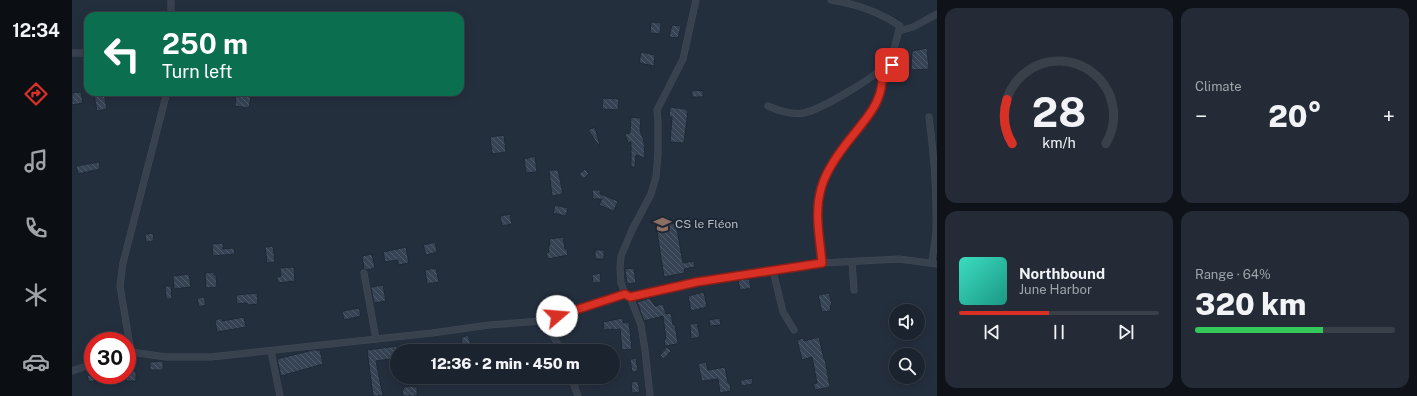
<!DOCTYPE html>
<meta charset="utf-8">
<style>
body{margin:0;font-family:"Public Sans",sans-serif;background:#242b36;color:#f1f3f6;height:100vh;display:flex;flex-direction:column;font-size:15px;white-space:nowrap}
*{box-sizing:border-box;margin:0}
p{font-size:13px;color:#a0a4aa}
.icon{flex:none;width:22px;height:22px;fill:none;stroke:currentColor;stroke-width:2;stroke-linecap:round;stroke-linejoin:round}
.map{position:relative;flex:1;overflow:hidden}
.drawer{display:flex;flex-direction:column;gap:8px;padding:8px;background:#0f1319;width:480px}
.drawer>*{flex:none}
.guide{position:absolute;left:12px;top:12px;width:380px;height:84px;border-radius:12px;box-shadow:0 2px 10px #0003,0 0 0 1px #39404a;background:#0b6e4f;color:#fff;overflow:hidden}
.buttons{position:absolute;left:817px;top:304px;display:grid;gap:8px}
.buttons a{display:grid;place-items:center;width:36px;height:36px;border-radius:50%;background:#1b232e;box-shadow:0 2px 10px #0003,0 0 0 1px #39404a;font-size:20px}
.speed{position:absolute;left:12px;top:332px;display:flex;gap:8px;font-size:20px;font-weight:700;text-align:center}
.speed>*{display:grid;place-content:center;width:52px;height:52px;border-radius:50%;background:#1b232e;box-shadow:0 2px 10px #0003,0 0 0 1px #39404a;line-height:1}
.speed .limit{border:6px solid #d22;background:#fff;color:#111}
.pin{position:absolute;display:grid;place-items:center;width:34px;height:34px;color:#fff;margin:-17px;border-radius:8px;box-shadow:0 2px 6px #0006}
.me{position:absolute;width:44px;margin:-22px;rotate:72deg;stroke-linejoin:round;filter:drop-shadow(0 0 3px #0008)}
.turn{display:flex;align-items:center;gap:14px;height:84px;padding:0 12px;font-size:18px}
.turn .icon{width:52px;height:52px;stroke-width:2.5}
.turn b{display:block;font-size:28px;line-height:34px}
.big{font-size:30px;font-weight:800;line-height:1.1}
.drawer .tile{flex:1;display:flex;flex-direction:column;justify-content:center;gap:6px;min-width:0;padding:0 14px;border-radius:12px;background:#242b36}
.drawer .dial{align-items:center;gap:0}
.dial svg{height:104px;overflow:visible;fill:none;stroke:#39404a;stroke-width:7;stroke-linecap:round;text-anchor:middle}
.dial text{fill:#f1f3f6;stroke:none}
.song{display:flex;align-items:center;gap:12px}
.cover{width:48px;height:48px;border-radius:6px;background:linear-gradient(135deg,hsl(170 70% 55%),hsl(170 70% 35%))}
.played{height:4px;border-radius:2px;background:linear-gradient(90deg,#d93025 45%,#39404a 45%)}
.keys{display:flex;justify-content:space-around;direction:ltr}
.heat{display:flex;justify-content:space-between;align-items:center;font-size:22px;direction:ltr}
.charge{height:6px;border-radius:3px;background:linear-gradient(90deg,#34c759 64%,#39404a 0)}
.drawer .tiles{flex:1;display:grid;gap:8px;grid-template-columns:repeat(2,1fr)}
.trip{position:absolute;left:318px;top:344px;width:230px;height:40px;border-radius:20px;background:#1b232e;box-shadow:0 2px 10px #0003,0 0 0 1px #39404a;font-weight:800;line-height:40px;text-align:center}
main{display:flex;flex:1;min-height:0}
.tab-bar{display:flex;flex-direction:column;width:72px;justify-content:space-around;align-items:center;background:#0b0e12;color:#a0a4aa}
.tab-bar .icon{width:28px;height:28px}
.tab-bar .selected{color:#d93025}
.tab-bar b{font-size:18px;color:#f1f3f6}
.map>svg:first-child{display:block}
</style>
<main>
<nav class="tab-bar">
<b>12:34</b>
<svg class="icon selected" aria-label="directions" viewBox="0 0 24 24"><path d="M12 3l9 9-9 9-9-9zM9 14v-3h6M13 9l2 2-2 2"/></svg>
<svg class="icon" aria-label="music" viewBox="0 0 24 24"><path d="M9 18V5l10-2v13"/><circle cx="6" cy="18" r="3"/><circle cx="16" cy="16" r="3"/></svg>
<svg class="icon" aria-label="phone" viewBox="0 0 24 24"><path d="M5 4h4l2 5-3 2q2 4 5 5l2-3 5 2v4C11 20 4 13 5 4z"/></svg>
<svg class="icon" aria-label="climate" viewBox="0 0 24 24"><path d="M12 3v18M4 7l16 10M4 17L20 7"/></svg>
<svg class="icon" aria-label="car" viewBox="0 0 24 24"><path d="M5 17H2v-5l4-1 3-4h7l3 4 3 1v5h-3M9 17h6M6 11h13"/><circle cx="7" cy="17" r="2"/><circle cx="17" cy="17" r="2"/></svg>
</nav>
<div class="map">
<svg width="865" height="396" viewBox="0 0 865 396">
<defs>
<pattern id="building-back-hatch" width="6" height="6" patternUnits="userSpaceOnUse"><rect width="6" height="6" fill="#364354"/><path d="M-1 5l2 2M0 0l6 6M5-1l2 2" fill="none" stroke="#515c6b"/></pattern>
</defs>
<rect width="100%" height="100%" fill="#242f3e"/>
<g fill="url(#building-back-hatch)" stroke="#1f2835">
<path d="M579,22L589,23L588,34L578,33Z"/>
<path d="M600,25L609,26L606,38L597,37Z"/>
<path d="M855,48L857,69L839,70L840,51Z"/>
<path d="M569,52L583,55L582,66L567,63Z"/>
<path d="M620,90L631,91V97H620Z"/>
<path d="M9,92L11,103L0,105V93Z"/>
<path d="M32,93L35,109L25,111L22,95Z"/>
<path d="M164,95L179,97L177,108L163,106Z"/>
<path d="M531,98L547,99L546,110L530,109Z"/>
<path d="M598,107L614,109V110L616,111L612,143L598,142L600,117H597Z"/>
<path d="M559,117L569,118L568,130L572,141L573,158L564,155L563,167H559V142L556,143L553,134L558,133Z"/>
<path d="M523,127L528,146H527L516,130Z"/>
<path d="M432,135L434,152L420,154L418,137Z"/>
<path d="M463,156L465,172L454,173L452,159Z"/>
<path d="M27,162L28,169L6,174L4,166Z"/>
<path d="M513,169L517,174L511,179L507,174Z"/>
<path d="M477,170H486L491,194L480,196Z"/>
<path d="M520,190H528V194L546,201L542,211L527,205L530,199H521Z"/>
<path d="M483,205L496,208L494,216L481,213Z"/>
<path d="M438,214L440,224L430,226L428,216Z"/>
<path d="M604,223L611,263L622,261L623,267L612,269L613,273L592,277L584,226Z"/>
<path d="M81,233L82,241L74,242L73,234Z"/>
<path d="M491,237L493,249H495L496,255L476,259L474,253L477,252L476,246L478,245L477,239Z"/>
<path d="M363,242L365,252L354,255L351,245Z"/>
<path d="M151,243V249L162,248L163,254L141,256L140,244Z"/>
<path d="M201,246L203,262L195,263L193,247Z"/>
<path d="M334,247L337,263L326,265V260L313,262L311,252Z"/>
<rect x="523" y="250" width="9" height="9"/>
<path d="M300,254L303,268L295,270L292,269L290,256Z"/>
<path d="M222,267L223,281L206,283L205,277L209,276L208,268Z"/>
<path d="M364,268L367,282L355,284L353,270Z"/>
<path d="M562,268L564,283L555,284L553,269Z"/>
<path d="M142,272V275H144L145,287L134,288L133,273Z"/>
<path d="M528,273L529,282L521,283L520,275Z"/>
<path d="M117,274L119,287L102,289L101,276Z"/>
<path d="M677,279L679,288L668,290L666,280Z"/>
<path d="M311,285L314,301L302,303L299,287Z"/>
<path d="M93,286H99L100,299H94Z"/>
<path d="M632,292L635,307L619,311L616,296Z"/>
<path d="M185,293L186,304L176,305L175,303L165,304L164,295Z"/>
<path d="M757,293L760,305L758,306L759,311L750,312L746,295Z"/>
<path d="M132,297L134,305L127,307L125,298Z"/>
<path d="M578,298L583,306L591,304L594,314L599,313L601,325H603L606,342L605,344L593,346L592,339H594L591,316L572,321L565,302Z"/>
<path d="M287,308L289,316L272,320L270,311Z"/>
<path d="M172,317L174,327L145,332L143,320L150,318V321Z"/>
<path d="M551,318V323L557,322L560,349L550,350L548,329L542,330L541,329L532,330L531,322Z"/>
<path d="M648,318L649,325L638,326L637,320Z"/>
<path d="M625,323L628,337L619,339L618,324Z"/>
<path d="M396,335L401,351H364V348L390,343L389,338Z"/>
<path d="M747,337L752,359H753L758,387L743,390L741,384L745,383L740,357L730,360L725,340L731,338L732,341Z"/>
<path d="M325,346V358L304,361L311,396H301L295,350Z"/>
<path d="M595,347L599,351L592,359L588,355Z"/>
<path d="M241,350H248L251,364L209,376L205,359Z"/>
<path d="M564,358L566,371L560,372L558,359Z"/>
<path d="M91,361V370H78V362Z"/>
<path d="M634,362L636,370L653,367L656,383H658L659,391L648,393L646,379L630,381L626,364Z"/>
<path d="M55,371H64V381H54Z"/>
<path d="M19,375H25L26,380L17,382L15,376Z"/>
<path d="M680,378L681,384L669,386V380Z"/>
<path d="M566,381L568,392L560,393L559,382Z"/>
<path d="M339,386L342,387L345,386V396H330L331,389L333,387Z"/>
</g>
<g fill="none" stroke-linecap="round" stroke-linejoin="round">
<defs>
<g id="minor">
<path d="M99,0V16"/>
<path d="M827,31L841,27L865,14"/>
<path d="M0,53H16"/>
<path d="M696,106C707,111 719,115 732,113C750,109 798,80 812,67C815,64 818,60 820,57"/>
<path d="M857,117C862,155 865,194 864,232C863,242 861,253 860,263"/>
<path d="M780,262L782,290"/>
<path d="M750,263C748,239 742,213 749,189C760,149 808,119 810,81L819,73L820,57L828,26C806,11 785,4 759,0"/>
<path d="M701,271L711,312L722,330"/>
<path d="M292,273L304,339"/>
<path d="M553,294L549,283L548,267L549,256L560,230L579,194L584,177L586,153V121L585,110L611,59L624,0"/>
<path d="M558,297L569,325L573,350L578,396"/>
<path d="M470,321L485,342L488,351"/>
<path d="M199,351L208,396"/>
<path d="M59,352L48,286L51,263L95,92"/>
<path d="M55,353L59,352L94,357H139L360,333L417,325L470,321L553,294L558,297L625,281L750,263L827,259L865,264"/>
<path d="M0,371L21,364"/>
<path d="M499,377L506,396"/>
</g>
</defs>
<use href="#minor" stroke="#414a57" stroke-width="7"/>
<use href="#minor" stroke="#38414e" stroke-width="6"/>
</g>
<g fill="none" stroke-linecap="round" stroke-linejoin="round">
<defs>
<path id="route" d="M485,316L553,294L558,297L625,282L750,263C748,239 742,213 749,189C753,173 764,157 774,144C789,124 809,106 810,81L819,73L820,65"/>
</defs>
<use href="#route" stroke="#8d1f18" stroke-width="10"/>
<use href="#route" stroke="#d93025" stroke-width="7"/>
</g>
<defs>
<symbol id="school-bare" viewBox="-9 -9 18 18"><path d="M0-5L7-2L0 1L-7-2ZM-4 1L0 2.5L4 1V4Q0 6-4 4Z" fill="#8d6e63" stroke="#1d2633" stroke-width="2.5" paint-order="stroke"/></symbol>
</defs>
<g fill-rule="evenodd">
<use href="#school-bare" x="578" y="212" width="25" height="25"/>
</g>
<g text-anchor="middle" stroke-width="4" stroke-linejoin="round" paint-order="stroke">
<g font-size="12" fill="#b4bcc9" stroke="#1d2633" text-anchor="start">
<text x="603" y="228">CS le Fléon</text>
</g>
</g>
</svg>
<div class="buttons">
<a><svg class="icon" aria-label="sound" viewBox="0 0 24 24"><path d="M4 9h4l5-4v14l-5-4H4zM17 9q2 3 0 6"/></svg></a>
<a><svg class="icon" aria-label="search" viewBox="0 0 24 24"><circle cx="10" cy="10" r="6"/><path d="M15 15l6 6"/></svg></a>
</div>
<div class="speed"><div class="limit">30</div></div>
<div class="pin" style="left:820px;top:65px;background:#d93025"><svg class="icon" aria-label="arrive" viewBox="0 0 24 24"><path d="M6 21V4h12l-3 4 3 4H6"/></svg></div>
<svg class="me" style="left:485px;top:316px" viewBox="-20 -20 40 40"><circle r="19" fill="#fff"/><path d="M0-13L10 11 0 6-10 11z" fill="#d93025"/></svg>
<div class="trip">12:36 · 2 min · 450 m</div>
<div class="guide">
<div class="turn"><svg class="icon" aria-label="left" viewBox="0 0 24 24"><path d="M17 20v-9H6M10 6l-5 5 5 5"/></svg><div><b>250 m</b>Turn left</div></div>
</div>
</div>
<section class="drawer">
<div class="tiles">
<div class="tile dial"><svg viewBox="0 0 100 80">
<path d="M14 69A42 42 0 1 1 86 69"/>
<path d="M14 69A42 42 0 0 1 10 35" stroke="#d93025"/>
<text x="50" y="56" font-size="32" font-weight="700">28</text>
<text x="50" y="72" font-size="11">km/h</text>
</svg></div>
<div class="tile"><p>Climate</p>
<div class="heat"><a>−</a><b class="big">20°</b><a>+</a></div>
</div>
<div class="tile">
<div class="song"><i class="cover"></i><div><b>Northbound</b><p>June Harbor</p></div></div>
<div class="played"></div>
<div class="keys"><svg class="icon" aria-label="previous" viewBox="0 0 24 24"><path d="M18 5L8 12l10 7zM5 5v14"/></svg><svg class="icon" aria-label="pause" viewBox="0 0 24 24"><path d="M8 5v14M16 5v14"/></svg><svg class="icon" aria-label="next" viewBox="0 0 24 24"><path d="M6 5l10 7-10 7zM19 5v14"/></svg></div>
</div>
<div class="tile"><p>Range · 64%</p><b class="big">320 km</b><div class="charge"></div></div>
</div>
</section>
</main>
